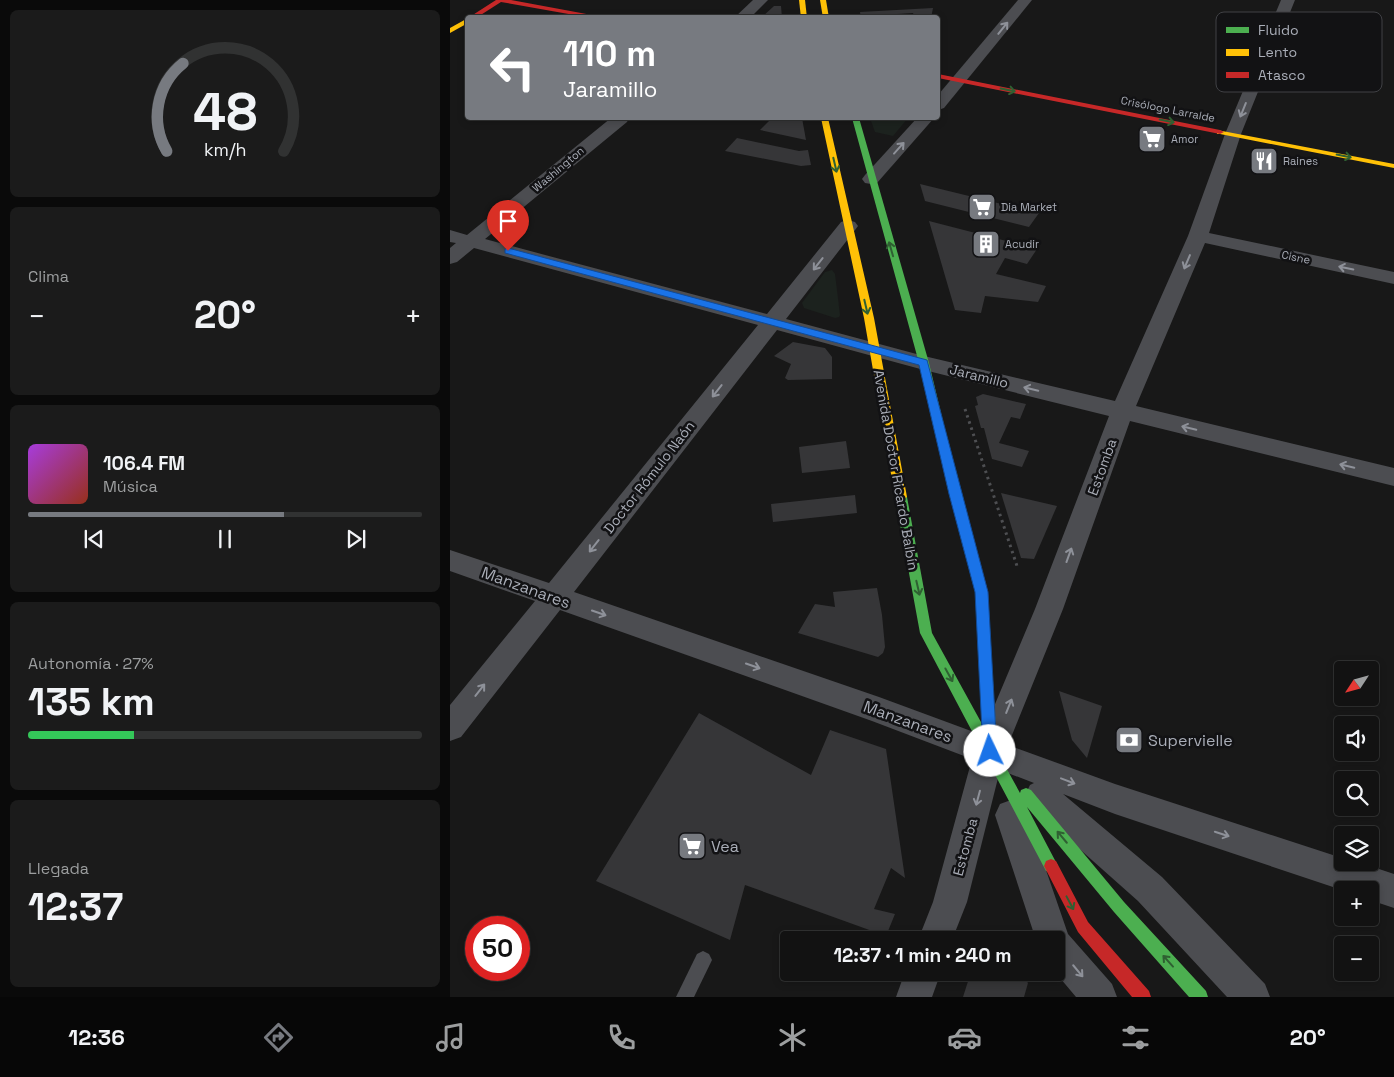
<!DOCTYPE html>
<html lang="es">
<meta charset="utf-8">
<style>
body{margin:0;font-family:"Space Grotesk",sans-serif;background:#1b1b1b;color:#f1f3f6;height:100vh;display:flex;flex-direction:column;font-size:19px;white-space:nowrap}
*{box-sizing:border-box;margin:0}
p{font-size:16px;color:#9c9e9f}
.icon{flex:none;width:28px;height:28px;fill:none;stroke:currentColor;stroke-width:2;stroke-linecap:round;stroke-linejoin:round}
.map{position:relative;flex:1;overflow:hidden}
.details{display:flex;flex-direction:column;gap:10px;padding:10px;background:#0a0a0a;width:450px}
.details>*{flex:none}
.guide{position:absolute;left:15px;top:15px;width:475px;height:105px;border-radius:5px;box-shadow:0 2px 8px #0003,0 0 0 1px #313232;background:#777a80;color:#fff;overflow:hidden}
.needle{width:32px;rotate:234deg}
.fabs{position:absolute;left:884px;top:661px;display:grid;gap:10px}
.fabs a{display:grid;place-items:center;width:45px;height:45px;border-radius:5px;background:#121212;box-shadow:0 2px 8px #0003,0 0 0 1px #313232;font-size:25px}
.speed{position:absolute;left:15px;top:916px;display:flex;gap:10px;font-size:25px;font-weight:700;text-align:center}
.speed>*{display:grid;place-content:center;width:65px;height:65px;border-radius:50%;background:#121212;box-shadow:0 2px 8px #0003,0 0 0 1px #313232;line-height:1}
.speed .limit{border:8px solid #d22;background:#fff;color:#111}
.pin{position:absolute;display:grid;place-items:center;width:42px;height:42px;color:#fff;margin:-51px -21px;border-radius:50% 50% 50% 0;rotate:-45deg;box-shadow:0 0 5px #0007}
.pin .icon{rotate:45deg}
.me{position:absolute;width:55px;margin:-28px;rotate:357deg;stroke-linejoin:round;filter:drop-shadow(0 0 4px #0008)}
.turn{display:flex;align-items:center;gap:18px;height:105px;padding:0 15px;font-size:22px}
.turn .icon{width:65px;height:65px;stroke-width:2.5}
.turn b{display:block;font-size:35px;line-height:42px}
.big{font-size:38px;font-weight:700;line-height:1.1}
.details .widget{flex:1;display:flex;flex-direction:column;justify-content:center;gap:8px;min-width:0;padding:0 18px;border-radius:8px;background:#1b1b1b}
.details .dial{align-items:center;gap:0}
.dial svg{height:130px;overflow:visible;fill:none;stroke:#313232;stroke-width:7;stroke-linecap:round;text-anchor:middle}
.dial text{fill:#f1f3f6;stroke:none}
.song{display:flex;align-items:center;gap:15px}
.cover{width:60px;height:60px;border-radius:8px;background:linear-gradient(135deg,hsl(280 70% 55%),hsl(10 70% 35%))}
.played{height:5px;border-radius:2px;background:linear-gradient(90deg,#777a80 65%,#313232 65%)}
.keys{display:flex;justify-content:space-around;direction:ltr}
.heat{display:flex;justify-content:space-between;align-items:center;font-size:28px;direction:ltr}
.charge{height:8px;border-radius:4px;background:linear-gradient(90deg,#34c759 27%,#313232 0)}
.trip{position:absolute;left:330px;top:931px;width:285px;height:50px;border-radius:5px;background:#121212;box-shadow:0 2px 8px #0003,0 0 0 1px #313232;font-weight:700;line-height:50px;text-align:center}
.tabs{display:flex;height:80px;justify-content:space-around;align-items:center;background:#070707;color:#9c9e9f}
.tabs .icon{width:35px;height:35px}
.tabs .on{color:#777a80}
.tabs b{font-size:22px;color:#f1f3f6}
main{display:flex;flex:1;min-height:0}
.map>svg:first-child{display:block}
</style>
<main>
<section class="details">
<div class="widget dial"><svg viewBox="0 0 100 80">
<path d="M14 69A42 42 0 1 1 86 69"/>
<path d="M14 69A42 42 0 0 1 24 15" stroke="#777a80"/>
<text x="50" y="56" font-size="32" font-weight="700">48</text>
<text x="50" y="72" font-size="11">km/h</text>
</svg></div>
<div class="widget"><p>Clima</p>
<div class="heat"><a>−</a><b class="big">20°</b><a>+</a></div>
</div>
<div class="widget">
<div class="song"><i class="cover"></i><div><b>106.4 FM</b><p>Música</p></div></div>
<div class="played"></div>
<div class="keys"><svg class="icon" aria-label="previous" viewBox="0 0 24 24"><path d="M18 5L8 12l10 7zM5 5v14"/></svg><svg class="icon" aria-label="pause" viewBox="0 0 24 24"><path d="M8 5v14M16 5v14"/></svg><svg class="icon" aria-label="next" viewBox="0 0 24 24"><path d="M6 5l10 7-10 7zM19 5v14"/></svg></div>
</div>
<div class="widget"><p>Autonomía · 27%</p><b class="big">135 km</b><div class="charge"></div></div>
<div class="widget"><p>Llegada</p><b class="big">12:37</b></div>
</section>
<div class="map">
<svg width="944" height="997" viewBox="0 0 944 997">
<rect width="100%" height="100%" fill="#181818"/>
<g fill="#1c221e">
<path d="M420,118H458L443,136L425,132Z"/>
<path d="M382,270L385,274L390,315L389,317L385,318L354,308L352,303L375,272Z"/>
</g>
<g fill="#363638">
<path d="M324,6H331L332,18H311Z"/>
<path d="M483,8L481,18H465L463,13L432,15L433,18H411L410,12Z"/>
<path d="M322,118H352L356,140L310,130Z"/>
<path d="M287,138L349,151L358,150L361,165L351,166L275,151Z"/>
<path d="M470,184L589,213L579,227L475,201Z"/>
<path d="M479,221L587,249L577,264L555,258L546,274L596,286L588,302L535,296L531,313L505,310Z"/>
<path d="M343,342L375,348L382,357V379L338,380L335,378L341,364L324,356Z"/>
<path d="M533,394L576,404L570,419L561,417L549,443L579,451L572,467L542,459L534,428H531L525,406L528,405L526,397Z"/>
<path d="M396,441L400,468L352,473L349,447Z"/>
<path d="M551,493L607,506L584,559L571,558Z"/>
<path d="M405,495L407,513L323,522L321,504Z"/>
<path d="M427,588L432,615L435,647L433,653L428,657L348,633L365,604L385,607L383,592Z"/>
<path d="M609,691L652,706L637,758L622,740Z"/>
<path d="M249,713L361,775L380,730L436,749L455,878L441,868L424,909L445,914L436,936L295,885L280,940L146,881Z"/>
<path d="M521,972H570L578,983L574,997H513Z"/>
</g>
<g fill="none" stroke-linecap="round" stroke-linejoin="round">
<path stroke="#4e4f52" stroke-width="3" stroke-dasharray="2.5 4" stroke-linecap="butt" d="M515,409L567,566"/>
<path fill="#4c4d51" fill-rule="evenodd" d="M253,951L259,954L262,960L244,997H226L247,954Z"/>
<g fill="#4c4d51" fill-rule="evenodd">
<path d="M303,0H318L300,18H284Z"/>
<path d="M568,0H582L494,108L488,110V95Z"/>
<path d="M831,0H845L791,134L759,233L944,272V284L755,243L686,406L944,468V486L680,421L613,609L558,745L665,784L892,858V862H908L944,874V908L920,900V890H892L665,814L613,794L712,877L815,984L820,997H777L688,901L580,805L575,795L580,785L584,783L550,770L517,902L502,940H468L483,902L522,759L422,721L110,610L11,737L0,741V705L85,601L0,571V550L99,583L308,325L24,248L7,262L0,264V248L6,243L0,242V230L17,235L161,118H179L177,122L35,239L317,314L391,222L398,220L405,222L408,226L405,230L336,319L474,356L665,401L738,236L775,134ZM327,330L474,370L659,416L585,609L532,735L429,697L124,592Z"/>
<path d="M467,118H484L427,183L421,184L415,183L412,179L415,175Z"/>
<path d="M561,800L572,804L577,815L618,934L662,984L667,997H626L605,972L606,940H586L545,815L550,804Z"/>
<path d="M455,972H491L482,997H446Z"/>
</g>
<g fill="#4caf50" fill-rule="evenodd">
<path d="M402,118H409L479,363L502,459L497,463L492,459L469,363Z"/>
<path d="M451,493L457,497L482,633L570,793L571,790L576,788L581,790L674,902L756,991L758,997H739L664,912L577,807L608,866L606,871L601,873L596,871L470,633L445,497Z"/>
</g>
<g fill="#ffc107" fill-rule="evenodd">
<path d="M349,0H355L357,18H351Z"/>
<path d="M370,0H376L379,18H373Z"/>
<path d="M18,18V23L0,33V28Z"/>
<path d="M371,118H378L424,318L457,497L451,501L445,497L414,318Z"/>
<path d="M767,130L944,164V168L770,134H767Z"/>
<path d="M534,634L538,635L540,639L547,745L545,749L540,751L535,749L533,745L528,639L530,635Z"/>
</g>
<g fill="#c62828" fill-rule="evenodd">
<path d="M46,0H61L158,18H141L51,2L26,18H18Z"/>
<path d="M488,74L770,130L774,132L770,134L488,78Z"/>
<path d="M497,455L502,459L538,592L540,639L538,643L534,644L530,643L528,639L526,592L492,459Z"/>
<path d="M601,859L606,861L638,922L699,991L701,997H682L628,932L594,866L596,861Z"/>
</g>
</g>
<defs><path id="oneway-shaft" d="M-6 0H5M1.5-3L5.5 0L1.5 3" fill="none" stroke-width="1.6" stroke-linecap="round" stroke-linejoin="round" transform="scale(1.25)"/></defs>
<g stroke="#8e9199">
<use href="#oneway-shaft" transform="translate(553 28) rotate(-51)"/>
<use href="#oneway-shaft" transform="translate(793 110) rotate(112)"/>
<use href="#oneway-shaft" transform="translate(449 148) rotate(-48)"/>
<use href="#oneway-shaft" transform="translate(737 262) rotate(113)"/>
<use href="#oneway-shaft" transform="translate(368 264) rotate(128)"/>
<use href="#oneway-shaft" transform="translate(896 268) rotate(-168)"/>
<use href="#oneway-shaft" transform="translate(581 389) rotate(-166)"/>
<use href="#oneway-shaft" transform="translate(267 391) rotate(128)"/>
<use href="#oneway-shaft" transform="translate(739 428) rotate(-167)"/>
<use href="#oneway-shaft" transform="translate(897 466) rotate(-167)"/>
<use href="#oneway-shaft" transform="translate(144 546) rotate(128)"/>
<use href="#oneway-shaft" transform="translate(619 555) rotate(-70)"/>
<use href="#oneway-shaft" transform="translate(149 613) rotate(19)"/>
<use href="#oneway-shaft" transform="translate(303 666) rotate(19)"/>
<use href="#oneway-shaft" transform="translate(30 690) rotate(-52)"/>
<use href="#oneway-shaft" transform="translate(559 706) rotate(-68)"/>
<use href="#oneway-shaft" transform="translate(618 781) rotate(21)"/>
<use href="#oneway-shaft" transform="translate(528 798) rotate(105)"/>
<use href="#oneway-shaft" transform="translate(772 834) rotate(18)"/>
<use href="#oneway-shaft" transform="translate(628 971) rotate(50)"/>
</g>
<g stroke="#2f6032">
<use href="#oneway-shaft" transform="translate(558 90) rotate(11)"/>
<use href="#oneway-shaft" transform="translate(717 121) rotate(11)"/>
<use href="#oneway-shaft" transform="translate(894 156) rotate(11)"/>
<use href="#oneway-shaft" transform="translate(385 165) rotate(77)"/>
<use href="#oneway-shaft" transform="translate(441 249) rotate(-106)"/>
<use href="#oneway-shaft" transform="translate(416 307) rotate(77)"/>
<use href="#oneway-shaft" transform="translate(468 588) rotate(77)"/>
<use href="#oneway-shaft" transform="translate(499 675) rotate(61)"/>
<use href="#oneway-shaft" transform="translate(612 837) rotate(-130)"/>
<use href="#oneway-shaft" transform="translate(620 903) rotate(62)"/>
<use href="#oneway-shaft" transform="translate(718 961) rotate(-132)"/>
</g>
<path fill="#1a73e8" stroke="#114b97" d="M58,248L477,360L538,592L547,751L545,756L540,757L535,756L533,751L525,592L499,494L469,365L55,253V249Z"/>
<defs>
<symbol id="supermarket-square" viewBox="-11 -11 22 22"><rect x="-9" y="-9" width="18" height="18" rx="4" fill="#777a80" stroke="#121214"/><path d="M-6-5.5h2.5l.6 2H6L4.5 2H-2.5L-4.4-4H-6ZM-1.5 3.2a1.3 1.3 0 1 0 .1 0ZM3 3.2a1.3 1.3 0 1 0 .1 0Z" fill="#fff"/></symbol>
<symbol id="restaurant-square" viewBox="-11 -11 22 22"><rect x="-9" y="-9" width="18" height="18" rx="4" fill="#777a80" stroke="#121214"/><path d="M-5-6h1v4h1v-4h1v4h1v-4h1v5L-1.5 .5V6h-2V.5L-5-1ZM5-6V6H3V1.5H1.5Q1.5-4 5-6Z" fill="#fff"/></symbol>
<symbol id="building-square" viewBox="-11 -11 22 22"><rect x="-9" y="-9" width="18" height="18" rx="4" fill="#777a80" stroke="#121214"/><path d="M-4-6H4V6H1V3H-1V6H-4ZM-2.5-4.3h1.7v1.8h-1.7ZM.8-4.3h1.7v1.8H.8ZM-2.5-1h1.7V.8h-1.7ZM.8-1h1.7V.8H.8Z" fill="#fff"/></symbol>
<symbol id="bank-square" viewBox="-11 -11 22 22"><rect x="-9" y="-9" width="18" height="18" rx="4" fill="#777a80" stroke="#121214"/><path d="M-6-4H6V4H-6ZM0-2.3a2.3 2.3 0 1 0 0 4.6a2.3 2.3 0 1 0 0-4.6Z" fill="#fff"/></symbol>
</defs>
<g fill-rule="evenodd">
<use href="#supermarket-square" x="686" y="123" width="32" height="32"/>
<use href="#restaurant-square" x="798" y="145" width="32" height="32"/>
<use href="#supermarket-square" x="516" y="191" width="32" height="32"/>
<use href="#building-square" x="520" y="228" width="32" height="32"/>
<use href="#bank-square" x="663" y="724" width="32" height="32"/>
<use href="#supermarket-square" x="226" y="830" width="32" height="32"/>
</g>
<g text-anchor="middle" stroke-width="5" stroke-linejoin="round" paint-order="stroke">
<g font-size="11" fill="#aaaeb8" stroke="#121214">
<text transform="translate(718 109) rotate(11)" y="4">Crisólogo Larralde</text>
<text transform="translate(108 169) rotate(-40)" y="4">Washington</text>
<text transform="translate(846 257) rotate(12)" y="4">Cisne</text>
</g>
<g font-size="11" fill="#aaaeb8" stroke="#121214" text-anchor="start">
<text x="721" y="143">Amor</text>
<text x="833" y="165">Raines</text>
<text x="551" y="211">Dia Market</text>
<text x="555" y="248">Acudir</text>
</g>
<g font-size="14" fill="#aaaeb8" stroke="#121214">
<text transform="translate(529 376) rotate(14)" y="5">Jaramillo</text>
<text transform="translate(652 467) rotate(-70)" y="5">Estomba</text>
<text transform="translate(446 470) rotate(80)" y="5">Avenida Doctor Ricardo Balbín</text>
<text transform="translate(199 477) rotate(-52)" y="5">Doctor Rómulo Naón</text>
<text transform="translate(515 847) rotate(-75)" y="5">Estomba</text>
</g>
<g font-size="16" fill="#aaaeb8" stroke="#121214">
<text transform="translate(76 587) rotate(20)" y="6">Manzanares</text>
<text transform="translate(458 721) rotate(20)" y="6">Manzanares</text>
</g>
<g font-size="16" fill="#aaaeb8" stroke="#121214" text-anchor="start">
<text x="698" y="746">Supervielle</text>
<text x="261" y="852">Vea</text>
</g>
</g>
<rect x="766" y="12" width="166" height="80" rx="8" fill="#121214" stroke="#404145" stroke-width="1"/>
<rect x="776" y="27" width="23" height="6" fill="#4caf50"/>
<rect x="776" y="49" width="23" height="7" fill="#ffc107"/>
<rect x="776" y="72" width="23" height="6" fill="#c62828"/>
<g font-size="14" fill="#aaaeb8">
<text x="808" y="35">Fluido</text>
<text x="808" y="57">Lento</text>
<text x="808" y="80">Atasco</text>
</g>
</svg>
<div class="fabs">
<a><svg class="needle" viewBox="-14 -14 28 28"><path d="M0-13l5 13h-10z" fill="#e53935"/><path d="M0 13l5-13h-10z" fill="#9c9e9f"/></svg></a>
<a><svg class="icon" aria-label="sound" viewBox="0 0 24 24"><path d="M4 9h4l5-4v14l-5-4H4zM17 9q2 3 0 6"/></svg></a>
<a><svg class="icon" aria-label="search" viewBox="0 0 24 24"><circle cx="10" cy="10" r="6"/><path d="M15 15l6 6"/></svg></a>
<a><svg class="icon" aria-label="layers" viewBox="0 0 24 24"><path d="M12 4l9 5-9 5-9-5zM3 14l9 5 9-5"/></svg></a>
<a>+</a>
<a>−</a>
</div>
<div class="speed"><div class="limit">50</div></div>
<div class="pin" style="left:58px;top:251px;background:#d93025"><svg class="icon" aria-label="arrive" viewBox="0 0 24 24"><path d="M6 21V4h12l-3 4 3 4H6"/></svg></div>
<svg class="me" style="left:540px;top:751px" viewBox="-20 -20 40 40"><circle r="19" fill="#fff"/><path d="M0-13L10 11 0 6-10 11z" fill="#1a73e8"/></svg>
<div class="trip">12:37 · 1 min · 240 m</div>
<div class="guide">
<div class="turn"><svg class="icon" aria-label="left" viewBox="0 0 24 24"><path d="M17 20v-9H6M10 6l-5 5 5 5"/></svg><div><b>110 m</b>Jaramillo</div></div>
</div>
</div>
</main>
<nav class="tabs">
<b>12:36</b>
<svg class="icon on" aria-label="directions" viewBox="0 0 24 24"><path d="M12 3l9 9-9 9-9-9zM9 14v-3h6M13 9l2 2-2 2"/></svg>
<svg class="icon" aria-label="music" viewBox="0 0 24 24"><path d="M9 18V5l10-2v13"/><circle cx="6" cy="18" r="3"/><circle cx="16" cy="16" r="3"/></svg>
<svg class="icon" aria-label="phone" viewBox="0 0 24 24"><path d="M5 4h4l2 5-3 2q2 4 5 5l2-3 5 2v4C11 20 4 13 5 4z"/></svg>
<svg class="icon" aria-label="climate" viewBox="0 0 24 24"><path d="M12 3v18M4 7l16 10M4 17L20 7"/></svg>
<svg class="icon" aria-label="car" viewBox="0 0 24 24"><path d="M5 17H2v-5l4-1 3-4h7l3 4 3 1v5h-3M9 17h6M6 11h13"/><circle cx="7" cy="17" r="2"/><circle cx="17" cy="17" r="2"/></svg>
<svg class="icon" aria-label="filters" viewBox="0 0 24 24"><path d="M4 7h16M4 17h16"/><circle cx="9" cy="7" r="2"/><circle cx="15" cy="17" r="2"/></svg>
<b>20°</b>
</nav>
